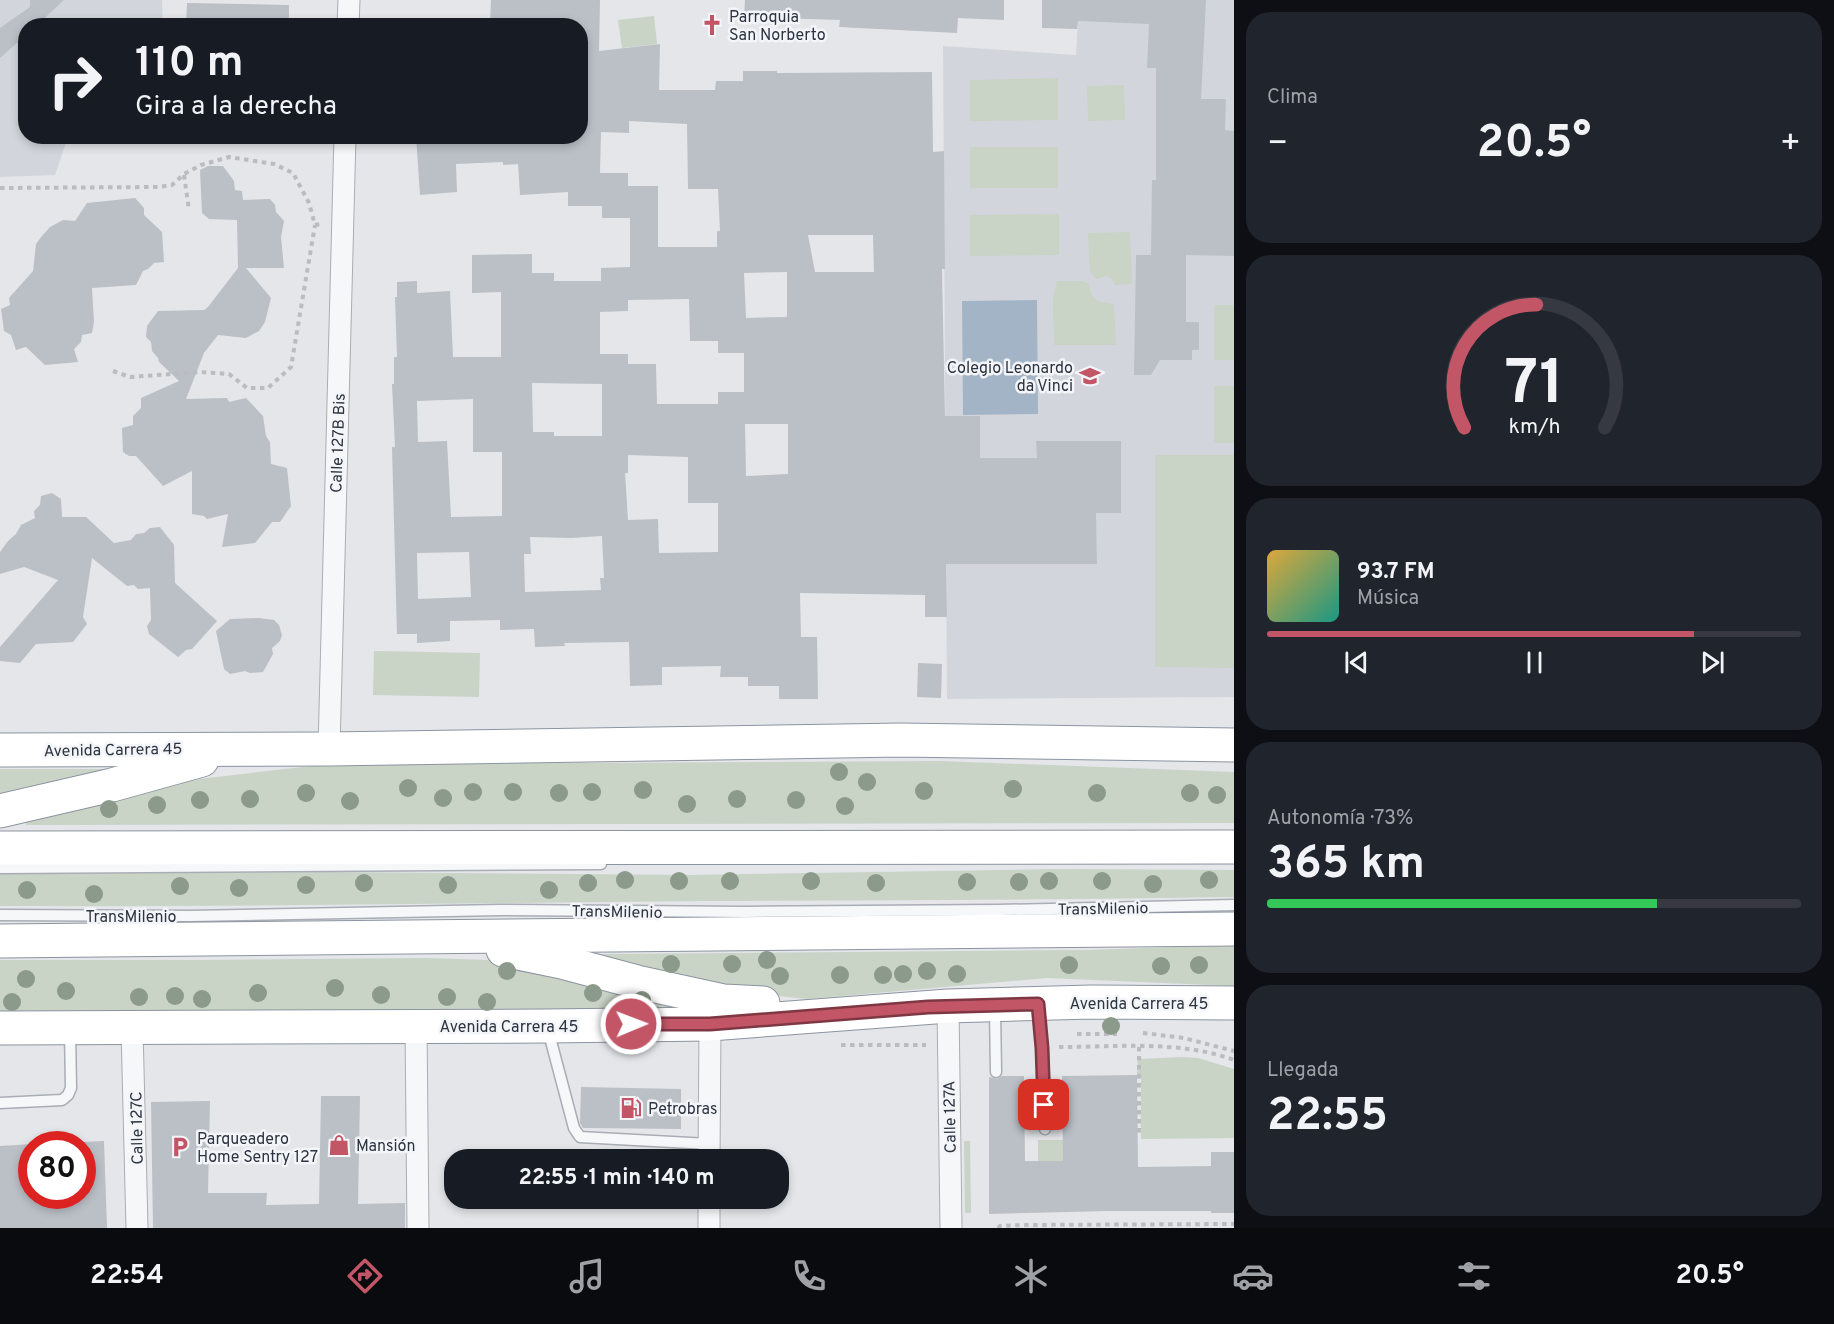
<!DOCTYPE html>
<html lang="es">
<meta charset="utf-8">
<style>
body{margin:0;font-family:Overpass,sans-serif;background:#20242c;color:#f1f3f6;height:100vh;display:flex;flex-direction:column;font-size:22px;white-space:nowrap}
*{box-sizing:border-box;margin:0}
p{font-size:20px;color:#9ea1a6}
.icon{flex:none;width:33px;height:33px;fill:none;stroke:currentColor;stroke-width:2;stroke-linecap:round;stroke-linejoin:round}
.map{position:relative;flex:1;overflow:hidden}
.details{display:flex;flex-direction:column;gap:12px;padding:12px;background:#0d0f14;width:600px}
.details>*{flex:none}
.banner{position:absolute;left:18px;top:18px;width:570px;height:126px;border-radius:24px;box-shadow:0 3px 9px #0003;background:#171b24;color:#f1f3f6;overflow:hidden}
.speed{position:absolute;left:18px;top:1131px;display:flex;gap:12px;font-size:30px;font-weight:700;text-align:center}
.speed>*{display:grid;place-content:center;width:78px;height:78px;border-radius:50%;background:#171b24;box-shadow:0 3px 9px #0003;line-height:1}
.speed .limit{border:9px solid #d22;background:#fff;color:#111}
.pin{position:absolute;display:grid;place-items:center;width:51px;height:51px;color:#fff;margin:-26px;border-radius:12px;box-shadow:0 3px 9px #0006}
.me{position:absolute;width:66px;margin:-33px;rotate:89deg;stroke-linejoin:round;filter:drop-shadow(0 0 4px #0008)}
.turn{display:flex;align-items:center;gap:21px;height:126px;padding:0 18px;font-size:27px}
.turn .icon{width:78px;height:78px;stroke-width:2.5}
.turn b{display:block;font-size:42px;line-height:51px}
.big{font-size:45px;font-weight:700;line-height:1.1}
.details .card{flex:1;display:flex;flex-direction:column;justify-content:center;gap:9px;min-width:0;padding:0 21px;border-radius:24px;background:#20242c}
.details .dial{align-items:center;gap:0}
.dial svg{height:156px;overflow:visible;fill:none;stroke:#363941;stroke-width:7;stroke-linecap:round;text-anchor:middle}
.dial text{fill:#f1f3f6;stroke:none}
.song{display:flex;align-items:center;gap:18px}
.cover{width:72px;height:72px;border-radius:9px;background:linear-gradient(135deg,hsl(40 70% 55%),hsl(170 70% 35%))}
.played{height:6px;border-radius:3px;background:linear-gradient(90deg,#c25667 80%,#363941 80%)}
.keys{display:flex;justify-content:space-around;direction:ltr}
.heat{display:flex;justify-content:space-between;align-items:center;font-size:33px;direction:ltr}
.charge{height:9px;border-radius:4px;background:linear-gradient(90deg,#34c759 73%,#363941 0)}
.trip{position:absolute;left:444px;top:1149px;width:345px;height:60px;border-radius:24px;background:#171b24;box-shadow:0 3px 9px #0003;font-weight:700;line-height:60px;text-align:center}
.tab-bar{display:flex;height:96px;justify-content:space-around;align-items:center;background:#090b0e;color:#9ea1a6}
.tab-bar .icon{width:42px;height:42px}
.tab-bar .selected{color:#c25667}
.tab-bar b{font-size:27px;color:#f1f3f6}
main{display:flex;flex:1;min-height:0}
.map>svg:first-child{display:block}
</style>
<main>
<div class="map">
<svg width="1234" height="1228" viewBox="0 0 1234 1228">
<rect width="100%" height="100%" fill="#e4e6ea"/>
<g fill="#d2d6dc">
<path d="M0,0H162L163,25L26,26V136L68,137L55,175L0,177Z"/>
<path d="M1079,0H1234V697L947,699L943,46L1076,55Z"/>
</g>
<g fill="#c9d3c6">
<path d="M654,16L657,44L622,48L618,20Z"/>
<path d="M1058,78V120L970,121V80Z"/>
<path d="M1124,85L1125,120L1088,121L1087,86Z"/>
<rect x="970" y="147" width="88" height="41"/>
<path d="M1059,214V255L970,256V215Z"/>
<path d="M1130,232L1132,284L1115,285L1111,278L1106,276L1097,279L1090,272L1088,233Z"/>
<path d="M1057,281H1083L1089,284L1091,294L1097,301L1114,304L1116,345H1054L1053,300Z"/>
<rect x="1214" y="305" width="20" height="55"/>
<rect x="1214" y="386" width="20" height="57"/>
<path d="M1155,455H1234V668L1155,667Z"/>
<path d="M374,651L480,653L479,697L373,695Z"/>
<path d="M364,760L592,763L940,761L1234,772V823L26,825V819L181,781Z"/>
<path d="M0,769H113L0,801Z"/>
<path d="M1061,869L1234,870V897C1058,900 883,900 707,901C471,903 236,907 0,906V874L330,872L691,875Z"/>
<path d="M1234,945V986L1047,978L808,999L728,991L650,976L602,954L1087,950Z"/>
<path d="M425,958L488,960L562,973L710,1012L0,1020V960H203Z"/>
<path d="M1182,1057L1198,1058L1234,1069V1138L1141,1139V1074L1137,1075L1138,1059Z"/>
<path d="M1038,1140H1086L1087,1161L1051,1166L1050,1161H1038Z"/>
<path d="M964,1141H970L971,1213H965Z"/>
</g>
<path fill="#a3b4c7" d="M1037,300L1038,414L963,415L962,301Z"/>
<g fill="#bbc0c7" fill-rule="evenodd">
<path d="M30,0H64L36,26H26V35L0,58V28L30,7Z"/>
<path d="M491,0H600L599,51L660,44L659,90H715L716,81H743V71H777V73L932,72L933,152L944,151L945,269H942L945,416H980V458H1037L1036,441H1121V513H1096L1097,564H946L947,617H925V595L800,593L801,637H817L818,699H779V686H748V677H720L721,666L662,667V685L630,686L629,642L564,643L565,646L535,647L534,629L500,630V620L450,621V641L417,643V634H397L392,447H395L392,384H394V357H397L395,297H397V282L417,281V293L450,291L453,357H501V292L472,293V255L532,254V273H554V281H601V268L630,267V218H602V206H568V192L520,195L518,164L503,165V162L456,164L457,192L420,195L416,136H580V26L490,24ZM629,121L687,124L688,189H718L720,231H717V247H658V186H628V173H600L601,132L629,133ZM808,235H873L874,272H815ZM787,272V317L746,318L744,273ZM689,299L690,341H718V353H744V392H718V404H657L656,364H628V354H600V312L628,311V300ZM532,383L602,384V436H554V432H533ZM473,399V452H502V516L451,517L447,441L418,442L417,401ZM745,424H788V474L746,476ZM628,455L688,457V503H718V552L659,553L658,519L628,520L625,473H628ZM602,536L604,578H600L601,590L525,592L524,554H531L530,537L572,538ZM469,552L471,597L418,599L417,553Z"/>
<path d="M745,0H1004V20L958,18L957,33L839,27L840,20L744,17Z"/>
<path d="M1042,0H1206L1201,99H1226L1225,130L1234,131V256L1186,255V322H1199V350H1192V360H1160L1151,375H1134L1136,255H1151L1152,180H1156V68H1147L1149,24L1078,21L1077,29L1042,28Z"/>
<path d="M187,3L289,5V26H186Z"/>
<path d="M208,166H223L234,181L235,190L242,191L243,200L270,199L275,205L276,212L284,221L281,237L284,268H246L271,298L265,322L259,331L246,338L218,335L204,353L186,399L227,398L229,402L246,398L263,416L266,436L270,442L271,464L287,468L291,506L280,522H272L255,543L222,547L228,514L207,519L204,516L192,514V471L163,486L136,456H129L123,452L122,428L133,425V416L141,408V398L179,381L159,362L158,358L152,351L151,342L146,337L147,326L158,311L204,310L208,307L238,268L237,220L209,219L202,213L200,170Z"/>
<path d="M135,198L144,208V215L162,232L164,262L154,263L148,269L143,271L136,285L92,288L94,322L92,333L82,335L81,342L74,349L78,362L45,365L26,347L16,350L11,335L4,331L1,309L10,305L9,298L33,271L36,244L42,236L50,227L63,220L75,221L87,203Z"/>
<path d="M52,493L61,499L62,517H86L114,543L131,540L136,534L144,533L150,528L160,527L174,545L175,583L217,621L192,649L186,650L178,657L149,634L147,626L151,620L150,588L138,589L134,585L127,586L92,558L83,617L87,624L73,642L36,644L20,663L0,661V647L58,580L24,567L0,574V552L8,541L16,534L21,525L35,518L34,511L40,505L41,496Z"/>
<path d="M259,618L274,620L279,625L282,635L280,641L272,648L273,654L263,672L250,673L245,671L230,674L224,669L216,631L230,619Z"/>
<path d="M918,663L942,664L941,698L917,697Z"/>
<path d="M1137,1075L1138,1167L1211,1166V1152H1234V1213H1211V1211H1109L989,1214V1077L997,1079L1002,1076H1024L1025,1161H1063L1062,1076Z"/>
<path d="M581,1087L681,1089V1129L583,1128L580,1123Z"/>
<path d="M321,1096H360L358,1204L405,1203V1228H153L151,1102L210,1101L208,1193H267L266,1205L319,1204Z"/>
<path d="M104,1141L107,1228H0V1146L32,1144V1196H82V1142Z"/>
</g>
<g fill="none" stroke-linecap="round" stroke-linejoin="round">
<defs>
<g id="lane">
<path d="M0,868L601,864"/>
<path d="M0,915L190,916L500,910L745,912L999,910L1234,905"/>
<path d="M1038,1007L1043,1058L1045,1129"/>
<path d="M995,1009L996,1072"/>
<path d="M548,1030L574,1128L580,1137L709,1144"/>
<path d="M0,1103L62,1100L68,1095L71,1088L70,1031"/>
</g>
<g id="street">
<path d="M348,26L349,0"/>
<path d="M329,749L345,136"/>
<path d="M948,1006L951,1228"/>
<path d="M416,1026L418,1228"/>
<path d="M132,1029L137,1228"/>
<path d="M709,1160L710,1024"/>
<path d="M709,1198V1228"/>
</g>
<g id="highway">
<path d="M0,750L329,749L901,740L1234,745"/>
<path d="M0,811L112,785L202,760"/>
<path d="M0,848L1234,847"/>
<path d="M0,941L1234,929"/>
<path d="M503,950L562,962L637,982L724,1001L763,1003"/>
<path d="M0,1028L547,1026L710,1024L948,1006L1092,1002L1234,1003"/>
</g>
</defs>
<use href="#lane" stroke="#a9adb4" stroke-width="13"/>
<use href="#street" stroke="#a9adb4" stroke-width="23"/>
<use href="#highway" stroke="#8c94a0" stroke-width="35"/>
<g stroke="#babcc2" stroke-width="4" stroke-dasharray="4.5 4.5" stroke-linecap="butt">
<path d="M184,175L189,210"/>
<path d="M0,188L158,187L172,185L184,174L201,165L229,157L274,164L293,173L309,203L315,225L321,224"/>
<path d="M113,371L130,377L200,372L229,374L247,388H268L291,367L315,225"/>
<path d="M1143,1033L1184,1038L1234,1051"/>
<path d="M1077,1034H1117"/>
<path d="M841,1045H926"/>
<path d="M1059,1047C1116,1047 1180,1040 1234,1060"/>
<path d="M1139,1047V1137"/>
<path d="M998,1228L1000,1226L1024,1225L1234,1224"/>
</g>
<use href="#lane" stroke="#f6f7f9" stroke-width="10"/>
<use href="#street" stroke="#f6f7f9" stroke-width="21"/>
<use href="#highway" stroke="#fff" stroke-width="33"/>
</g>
<g fill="#8b9a8a">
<circle cx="839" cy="772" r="9"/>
<circle cx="867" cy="782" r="9"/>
<circle cx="408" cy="788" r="9"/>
<circle cx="1013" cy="789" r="9"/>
<circle cx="643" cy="790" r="9"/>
<circle cx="924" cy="791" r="9"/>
<circle cx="473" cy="792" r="9"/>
<circle cx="513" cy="792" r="9"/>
<circle cx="592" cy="792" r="9"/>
<circle cx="306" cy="793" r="9"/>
<circle cx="559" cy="793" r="9"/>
<circle cx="1097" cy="793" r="9"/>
<circle cx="1190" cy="793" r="9"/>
<circle cx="1217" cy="795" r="9"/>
<circle cx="443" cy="798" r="9"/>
<circle cx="250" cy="799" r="9"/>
<circle cx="737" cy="799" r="9"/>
<circle cx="200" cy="800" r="9"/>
<circle cx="796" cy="800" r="9"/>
<circle cx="350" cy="801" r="9"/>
<circle cx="687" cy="804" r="9"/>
<circle cx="157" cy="805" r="9"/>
<circle cx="845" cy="806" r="9"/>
<circle cx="109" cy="809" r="9"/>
<circle cx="625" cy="880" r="9"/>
<circle cx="1209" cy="880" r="9"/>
<circle cx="679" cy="881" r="9"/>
<circle cx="730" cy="881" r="9"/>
<circle cx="811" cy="881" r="9"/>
<circle cx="1049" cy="881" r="9"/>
<circle cx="1102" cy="881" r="9"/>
<circle cx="967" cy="882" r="9"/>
<circle cx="1019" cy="882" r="9"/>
<circle cx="364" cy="883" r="9"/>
<circle cx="588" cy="883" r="9"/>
<circle cx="876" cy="883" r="9"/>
<circle cx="1153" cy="884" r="9"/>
<circle cx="306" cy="885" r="9"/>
<circle cx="448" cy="885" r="9"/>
<circle cx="180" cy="886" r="9"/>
<circle cx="239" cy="888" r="9"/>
<circle cx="27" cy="890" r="9"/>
<circle cx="549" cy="890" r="9"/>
<circle cx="94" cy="894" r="9"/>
<circle cx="767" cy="960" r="9"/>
<circle cx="671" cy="964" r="9"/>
<circle cx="732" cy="964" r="9"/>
<circle cx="1069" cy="965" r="9"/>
<circle cx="1199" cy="965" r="9"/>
<circle cx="1161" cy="966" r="9"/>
<circle cx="507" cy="971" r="9"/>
<circle cx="927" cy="971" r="9"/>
<circle cx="903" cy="974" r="9"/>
<circle cx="957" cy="974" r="9"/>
<circle cx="840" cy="975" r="9"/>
<circle cx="883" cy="975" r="9"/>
<circle cx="780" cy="976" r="9"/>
<circle cx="26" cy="979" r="9"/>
<circle cx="335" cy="988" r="9"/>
<circle cx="66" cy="991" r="9"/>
<circle cx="258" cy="993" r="9"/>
<circle cx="593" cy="993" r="9"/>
<circle cx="381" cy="995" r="9"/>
<circle cx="175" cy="996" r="9"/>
<circle cx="139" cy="997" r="9"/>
<circle cx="447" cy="997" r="9"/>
<circle cx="202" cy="999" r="9"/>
<circle cx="642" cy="1000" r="9"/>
<circle cx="12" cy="1002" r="9"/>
<circle cx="487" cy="1002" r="9"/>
<circle cx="1111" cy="1026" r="9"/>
</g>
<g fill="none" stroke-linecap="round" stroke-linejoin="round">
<defs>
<path id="route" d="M631,1024H710L928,1007L1038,1004L1042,1048L1044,1105"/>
</defs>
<use href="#route" stroke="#7e3843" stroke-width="15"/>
<use href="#route" stroke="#c25667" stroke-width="10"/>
</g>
<defs>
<symbol id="church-bare" viewBox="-9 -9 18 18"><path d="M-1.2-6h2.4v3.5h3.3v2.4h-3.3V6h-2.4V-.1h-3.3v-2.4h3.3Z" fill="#c25667" stroke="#f3f5f8" stroke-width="2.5" paint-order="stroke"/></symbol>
<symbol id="school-bare" viewBox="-9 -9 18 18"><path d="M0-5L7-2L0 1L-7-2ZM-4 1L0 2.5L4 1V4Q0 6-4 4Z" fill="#c25667" stroke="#f3f5f8" stroke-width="2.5" paint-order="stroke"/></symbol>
<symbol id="fuel-bare" viewBox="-9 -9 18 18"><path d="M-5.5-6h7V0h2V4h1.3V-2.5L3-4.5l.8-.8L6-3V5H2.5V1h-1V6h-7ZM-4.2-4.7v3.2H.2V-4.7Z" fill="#c25667" stroke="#f3f5f8" stroke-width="2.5" paint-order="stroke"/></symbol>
<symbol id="shop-bare" viewBox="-9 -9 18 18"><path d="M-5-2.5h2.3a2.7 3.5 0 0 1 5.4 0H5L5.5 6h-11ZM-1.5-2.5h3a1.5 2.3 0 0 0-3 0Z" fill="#c25667" stroke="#f3f5f8" stroke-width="2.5" paint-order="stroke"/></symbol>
<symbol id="parking-bare" viewBox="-9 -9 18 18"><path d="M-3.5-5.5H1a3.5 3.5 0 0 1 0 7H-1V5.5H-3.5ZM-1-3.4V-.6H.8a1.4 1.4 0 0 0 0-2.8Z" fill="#c25667" stroke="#f3f5f8" stroke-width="2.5" paint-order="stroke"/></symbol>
</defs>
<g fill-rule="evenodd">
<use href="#church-bare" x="697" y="10" width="30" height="30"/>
<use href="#school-bare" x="1075" y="361" width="30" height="30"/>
<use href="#fuel-bare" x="616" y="1093" width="30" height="30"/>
<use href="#shop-bare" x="324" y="1130" width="30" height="30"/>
<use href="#parking-bare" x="165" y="1132" width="30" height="30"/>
</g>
<g text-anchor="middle" stroke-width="5" stroke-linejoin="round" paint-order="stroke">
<g font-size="16" fill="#2d3441" stroke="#f3f5f8" text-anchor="start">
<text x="729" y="22">Parroquia<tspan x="729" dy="18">San Norberto</tspan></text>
<text x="1073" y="373" text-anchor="end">Colegio Leonardo<tspan x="1073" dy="18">da Vinci</tspan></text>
<text x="648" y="1114">Petrobras</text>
<text x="197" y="1144">Parqueadero<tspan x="197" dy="18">Home Sentry 127</tspan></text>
<text x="356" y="1151">Mansión</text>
</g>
<g font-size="16" fill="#2d3441" stroke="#f3f5f8">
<text transform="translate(337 443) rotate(-88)" y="6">Calle 127B Bis</text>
<text transform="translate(113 749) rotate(-1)" y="6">Avenida Carrera 45</text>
<text transform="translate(1103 908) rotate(-1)" y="6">TransMilenio</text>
<text transform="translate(617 911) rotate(1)" y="6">TransMilenio</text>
<text x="131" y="922">TransMilenio</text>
<text x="1139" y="1009">Avenida Carrera 45</text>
<text x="509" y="1032">Avenida Carrera 45</text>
<text transform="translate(949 1117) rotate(-91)" y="6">Calle 127A</text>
<text transform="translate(136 1128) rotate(-91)" y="6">Calle 127C</text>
</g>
</g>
</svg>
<div class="speed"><div class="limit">80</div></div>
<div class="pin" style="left:1044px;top:1105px;background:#d93025"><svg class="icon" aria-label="arrive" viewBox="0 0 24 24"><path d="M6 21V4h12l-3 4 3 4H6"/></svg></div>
<svg class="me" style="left:631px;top:1024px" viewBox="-20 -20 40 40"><circle r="17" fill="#c25667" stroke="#fff" stroke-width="3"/><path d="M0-11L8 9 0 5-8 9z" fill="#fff"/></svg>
<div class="trip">22:55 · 1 min · 140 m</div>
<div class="banner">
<div class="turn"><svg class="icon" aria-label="right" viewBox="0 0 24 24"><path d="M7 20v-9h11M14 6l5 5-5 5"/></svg><div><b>110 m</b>Gira a la derecha</div></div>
</div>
</div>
<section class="details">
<div class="card"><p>Clima</p>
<div class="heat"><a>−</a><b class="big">20.5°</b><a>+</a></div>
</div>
<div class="card dial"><svg viewBox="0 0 100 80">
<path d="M14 69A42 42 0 1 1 86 69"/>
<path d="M14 69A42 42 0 0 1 51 6" stroke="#c25667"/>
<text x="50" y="56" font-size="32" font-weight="700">71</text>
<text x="50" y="72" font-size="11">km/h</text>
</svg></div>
<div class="card">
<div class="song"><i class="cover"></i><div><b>93.7 FM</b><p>Música</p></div></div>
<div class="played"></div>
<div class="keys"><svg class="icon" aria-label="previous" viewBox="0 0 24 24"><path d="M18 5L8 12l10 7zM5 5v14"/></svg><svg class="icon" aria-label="pause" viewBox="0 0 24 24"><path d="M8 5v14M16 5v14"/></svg><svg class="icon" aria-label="next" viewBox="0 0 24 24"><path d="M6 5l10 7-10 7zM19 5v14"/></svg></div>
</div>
<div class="card"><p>Autonomía · 73%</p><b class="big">365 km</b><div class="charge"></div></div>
<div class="card"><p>Llegada</p><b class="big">22:55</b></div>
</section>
</main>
<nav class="tab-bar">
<b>22:54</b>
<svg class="icon selected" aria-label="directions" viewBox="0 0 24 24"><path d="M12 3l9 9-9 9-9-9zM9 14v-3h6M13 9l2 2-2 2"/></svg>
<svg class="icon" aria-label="music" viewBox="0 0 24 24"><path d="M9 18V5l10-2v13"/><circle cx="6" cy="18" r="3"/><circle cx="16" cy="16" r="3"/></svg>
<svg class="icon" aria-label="phone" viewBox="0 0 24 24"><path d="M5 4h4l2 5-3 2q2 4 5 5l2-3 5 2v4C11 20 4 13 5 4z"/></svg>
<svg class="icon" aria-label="climate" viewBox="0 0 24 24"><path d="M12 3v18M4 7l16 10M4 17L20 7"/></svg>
<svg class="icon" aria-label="car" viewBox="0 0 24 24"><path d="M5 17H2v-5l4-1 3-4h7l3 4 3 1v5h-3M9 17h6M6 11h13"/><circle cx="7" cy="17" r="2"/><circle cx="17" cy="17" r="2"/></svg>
<svg class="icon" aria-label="filters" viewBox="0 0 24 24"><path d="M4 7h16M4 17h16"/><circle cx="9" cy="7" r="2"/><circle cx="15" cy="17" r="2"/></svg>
<b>20.5°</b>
</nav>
